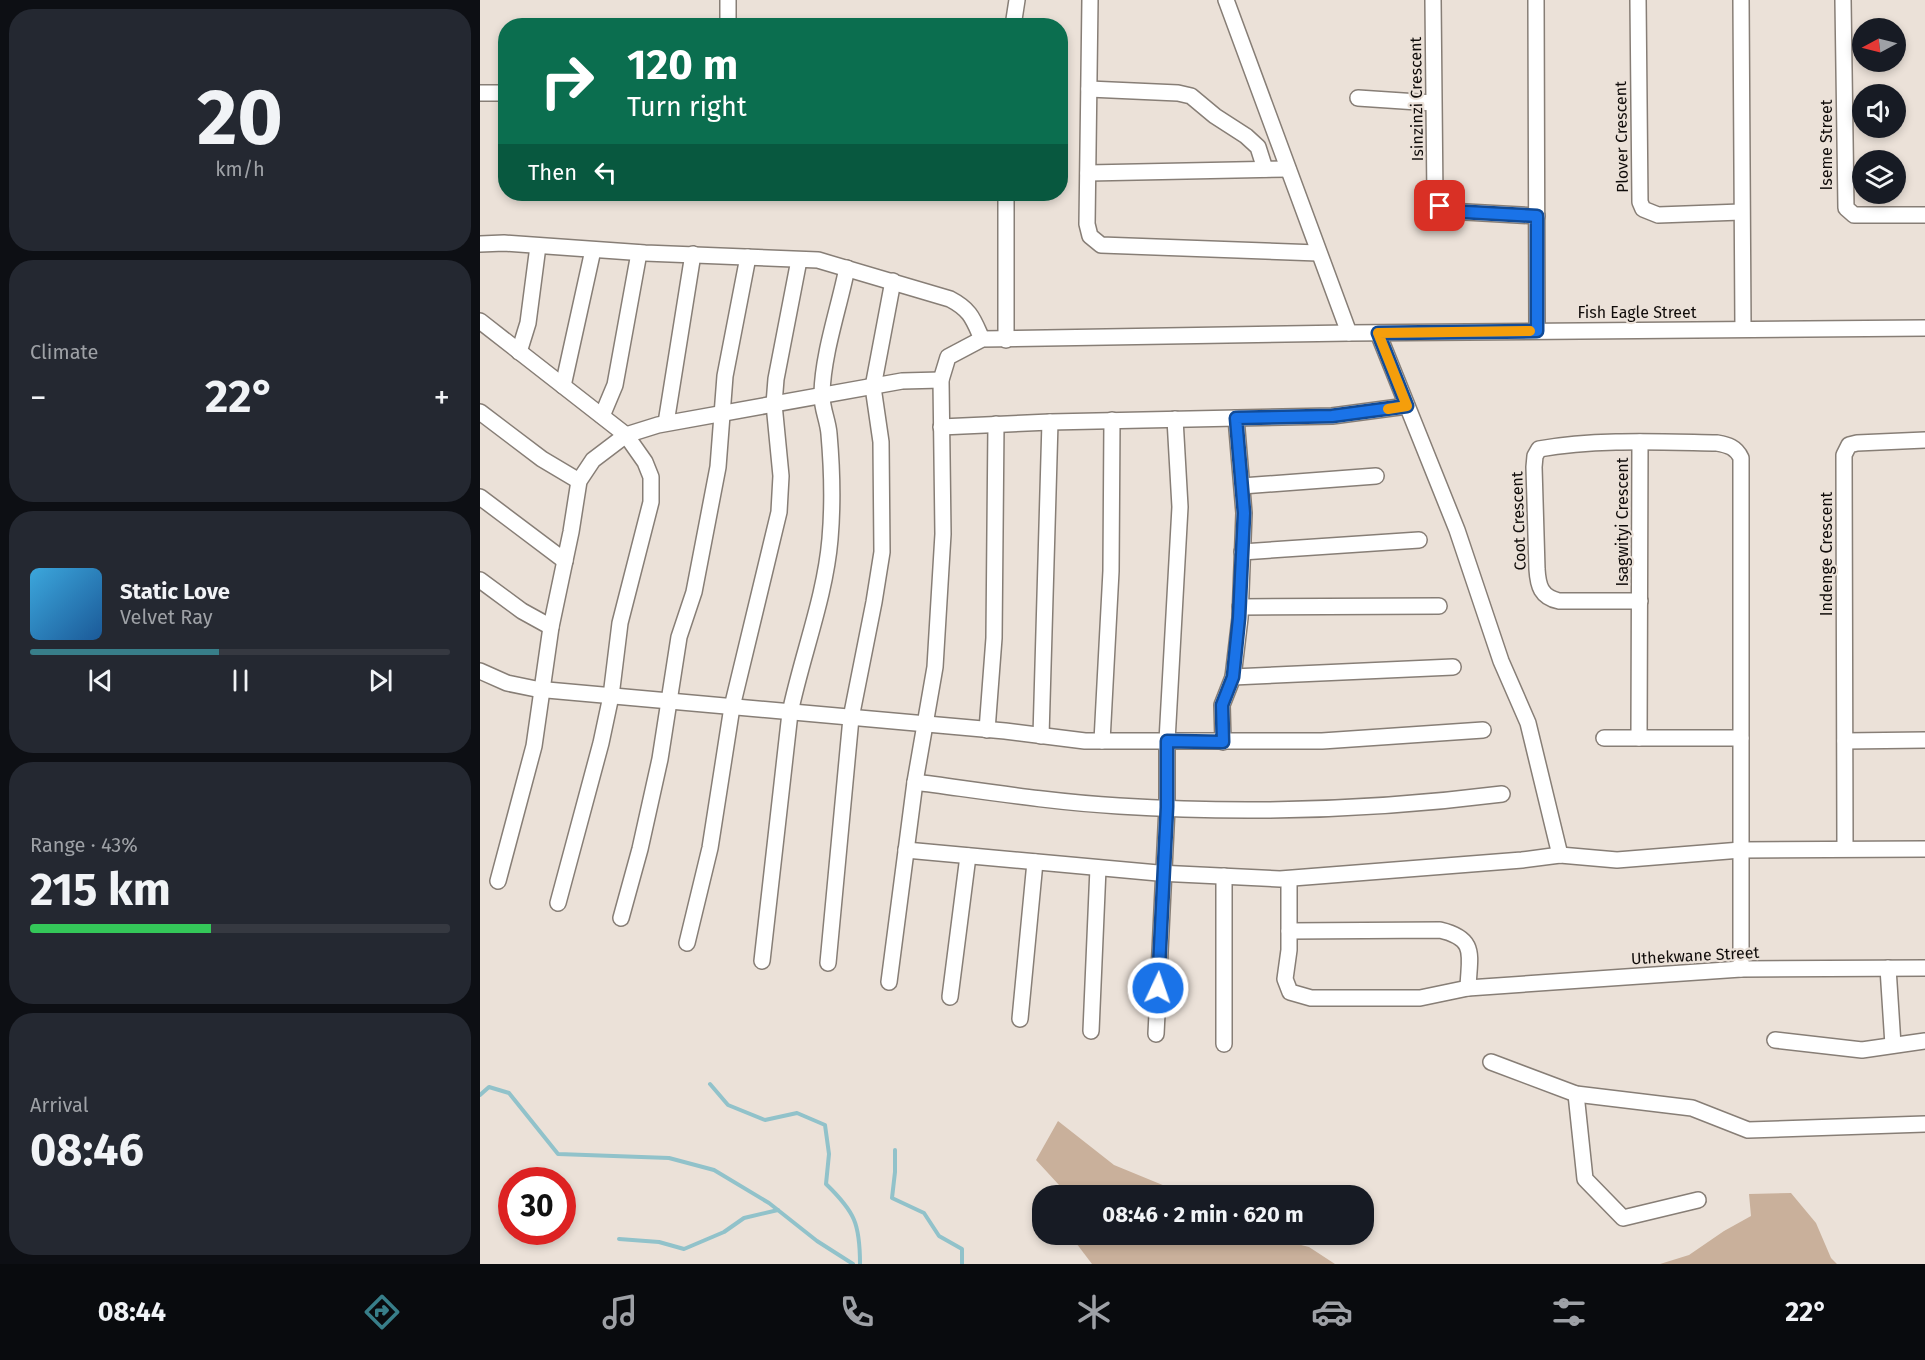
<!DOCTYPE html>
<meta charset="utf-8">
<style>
body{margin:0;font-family:"Fira Sans",sans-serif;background:#242831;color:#f1f3f6;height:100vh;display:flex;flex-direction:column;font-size:22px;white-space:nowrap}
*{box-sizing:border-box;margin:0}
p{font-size:20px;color:#9ea1a6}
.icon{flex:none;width:33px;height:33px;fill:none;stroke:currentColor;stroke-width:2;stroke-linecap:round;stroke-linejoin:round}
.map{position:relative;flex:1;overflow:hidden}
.panel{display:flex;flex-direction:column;gap:9px;padding:9px;background:#0d0f14;width:480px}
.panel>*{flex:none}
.top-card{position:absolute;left:18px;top:18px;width:570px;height:183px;border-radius:24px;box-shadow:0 3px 9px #0003;background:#0b6e4f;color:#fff;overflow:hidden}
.needle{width:39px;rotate:263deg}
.tools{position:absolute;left:1372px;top:18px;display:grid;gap:12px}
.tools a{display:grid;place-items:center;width:54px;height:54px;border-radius:50%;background:#171b24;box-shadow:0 3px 9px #0003;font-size:30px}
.speed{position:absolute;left:18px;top:1167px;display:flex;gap:12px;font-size:30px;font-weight:700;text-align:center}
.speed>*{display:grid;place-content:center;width:78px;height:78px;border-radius:50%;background:#171b24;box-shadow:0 3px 9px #0003;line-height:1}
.speed .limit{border:9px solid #d22;background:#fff;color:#111}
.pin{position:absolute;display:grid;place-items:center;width:51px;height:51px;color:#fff;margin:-26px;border-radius:12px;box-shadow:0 3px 9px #0006}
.me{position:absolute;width:66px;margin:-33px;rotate:3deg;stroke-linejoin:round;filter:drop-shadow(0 0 4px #0008)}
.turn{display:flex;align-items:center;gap:21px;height:126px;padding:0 30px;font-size:27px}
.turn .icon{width:78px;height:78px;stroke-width:2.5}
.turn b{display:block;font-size:42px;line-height:51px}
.then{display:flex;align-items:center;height:57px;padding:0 30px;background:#0003;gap:12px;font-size:22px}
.big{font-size:45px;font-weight:700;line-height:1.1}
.panel .widget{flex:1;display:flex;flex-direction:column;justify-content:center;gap:9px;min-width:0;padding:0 21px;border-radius:24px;background:#242831}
.panel .dial{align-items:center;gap:0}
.dial b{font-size:78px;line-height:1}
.song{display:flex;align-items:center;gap:18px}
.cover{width:72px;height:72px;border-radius:9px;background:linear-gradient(135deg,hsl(200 70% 55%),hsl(210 70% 35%))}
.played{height:6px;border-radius:3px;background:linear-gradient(90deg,#387e89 45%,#363941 45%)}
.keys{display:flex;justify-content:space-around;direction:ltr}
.heat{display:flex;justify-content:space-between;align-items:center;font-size:33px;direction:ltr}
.charge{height:9px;border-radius:4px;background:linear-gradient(90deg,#34c759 43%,#363941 0)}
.trip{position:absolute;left:552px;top:1185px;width:342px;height:60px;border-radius:24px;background:#171b24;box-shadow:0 3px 9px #0003;font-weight:700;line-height:60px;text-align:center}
.tab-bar{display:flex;height:96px;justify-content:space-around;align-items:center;background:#090b0e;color:#9ea1a6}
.tab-bar .icon{width:42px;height:42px}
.tab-bar .active{color:#387e89}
.tab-bar b{font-size:27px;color:#f1f3f6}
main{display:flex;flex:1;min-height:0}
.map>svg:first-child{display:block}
</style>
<main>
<section class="panel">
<div class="widget dial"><b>20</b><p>km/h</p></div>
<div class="widget"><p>Climate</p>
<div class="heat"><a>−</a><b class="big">22°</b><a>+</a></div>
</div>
<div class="widget">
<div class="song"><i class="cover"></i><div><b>Static Love</b><p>Velvet Ray</p></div></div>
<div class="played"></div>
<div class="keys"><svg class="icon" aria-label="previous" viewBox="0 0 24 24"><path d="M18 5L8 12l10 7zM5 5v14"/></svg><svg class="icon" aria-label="pause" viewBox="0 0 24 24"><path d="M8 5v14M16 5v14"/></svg><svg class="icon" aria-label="next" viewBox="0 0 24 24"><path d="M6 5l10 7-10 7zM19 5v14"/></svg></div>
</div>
<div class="widget"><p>Range · 43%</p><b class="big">215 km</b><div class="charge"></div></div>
<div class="widget"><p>Arrival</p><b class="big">08:46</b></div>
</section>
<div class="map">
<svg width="1445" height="1264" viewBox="0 0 1445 1264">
<rect width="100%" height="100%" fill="#ebe1d8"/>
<g fill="#c9b09b">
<path d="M578,1121L634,1165L707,1195H574L579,1185L556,1160Z"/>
<path d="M1311,1193L1336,1223L1351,1258L1357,1264H1180L1209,1255L1244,1231L1271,1216L1269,1194Z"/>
<path d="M590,1235H782L829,1247L855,1264H612Z"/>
</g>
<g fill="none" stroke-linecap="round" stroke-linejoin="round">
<g stroke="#91c2ca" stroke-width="4">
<path d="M230,1084L248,1105L285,1120L317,1113L345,1125L349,1154L346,1184C375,1212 380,1224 380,1264"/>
<path d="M0,1095L9,1087L29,1093L78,1154L189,1158L234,1170L289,1203L337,1241L373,1264"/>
<path d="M415,1150V1172L412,1198L444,1213L459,1236L482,1249V1264"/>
<path d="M139,1239L179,1242L204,1249L244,1232L264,1218L298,1210"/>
</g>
<defs>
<g id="minor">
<path d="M248,0V26"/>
<path d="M610,0L607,224L610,236L621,245L838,253"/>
<path d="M746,0L869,333"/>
<path d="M953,0L955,199L960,206L968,211L1057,216"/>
<path d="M1056,0L1057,331"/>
<path d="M1158,0L1160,202L1163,209L1178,215L1261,212"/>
<path d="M1261,0L1263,329"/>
<path d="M1363,0L1366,208L1374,215H1445"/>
<path d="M533,26L537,0"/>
<path d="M609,89L698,93L711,96L735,116L766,136L778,147L785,169"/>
<path d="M0,93H26"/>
<path d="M878,98L953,103"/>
<path d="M608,173L808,169"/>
<path d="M526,194V340"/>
<path d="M0,244L24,243L165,253L338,260L470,299C491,310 493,319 502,339"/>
<path d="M0,321L146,435L165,462L171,477V502L140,623L131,696L121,743L78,903"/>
<path d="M898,333L977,530L1021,661L1048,723L1080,855"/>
<path d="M39,352L48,323L58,246"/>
<path d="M83,386L113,250"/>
<path d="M0,412L62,459L99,481"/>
<path d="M122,416L135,385L159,253"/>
<path d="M186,423L213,254"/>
<path d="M461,427L570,422L852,416L927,406"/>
<path d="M762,486L896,476"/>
<path d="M0,497L85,561"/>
<path d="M762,552L939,540"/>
<path d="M0,580L42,611L71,627"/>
<path d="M1160,601H1079C1061,597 1058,586 1057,569L1054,467L1055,456L1059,449C1117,439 1178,442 1237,443C1248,445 1256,447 1261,458V969"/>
<path d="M760,607L959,606"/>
<path d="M0,671L27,683L56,689L525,731L605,741H842L1003,730"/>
<path d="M753,677L973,667"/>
<path d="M507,730L514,638L516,424"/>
<path d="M561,736L570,422"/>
<path d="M1124,738H1261"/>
<path d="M1159,738L1160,442"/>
<path d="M622,741L631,571L632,420"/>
<path d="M1365,741L1445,740"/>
<path d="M743,742L742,705L753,677L760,618L764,513L756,418"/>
<path d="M435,782C503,791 571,802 639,806C766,814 896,810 1022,794"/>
<path d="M1365,848L1364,455L1369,445L1377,443L1445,440"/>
<path d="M426,850L678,873L800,879L1042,860L1080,855L1137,860L1261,850L1445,849"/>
<path d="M744,876V1044"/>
<path d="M809,879V950L805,979L810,992L831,998H940L988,988L1261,969L1445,968"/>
<path d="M18,881L54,746L71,627L91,532L99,481L113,460L146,435L178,425L422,381L461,380"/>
<path d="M141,918L160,849L180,759L199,637L214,592L238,467L245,376L268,257"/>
<path d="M809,931L960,930C998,939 989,956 988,988"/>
<path d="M207,943L230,848L252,707L299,512L301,476L294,404L296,379L319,260"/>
<path d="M282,961L310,713C322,655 345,598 350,539C353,504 352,468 349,434C348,420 341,407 342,393C343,353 359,308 367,268"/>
<path d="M348,963L371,718L394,602L402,552L401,442L393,387L413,281"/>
<path d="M1408,968L1413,1045"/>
<path d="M409,982L435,782L455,667L463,534L461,380L468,357L502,339L869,333L1445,328"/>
<path d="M470,997L488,856"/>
<path d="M540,1019L555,862"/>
<path d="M611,1031L618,868"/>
<path d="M676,1034L687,807V741L700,507L695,419"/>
<path d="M1295,1040L1382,1050L1445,1041"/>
<path d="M1011,1062L1096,1094L1212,1108L1268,1130L1445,1124"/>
<path d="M1096,1094L1105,1179L1143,1218L1218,1200"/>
</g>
</defs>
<use href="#minor" stroke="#877e76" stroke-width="18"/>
<use href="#minor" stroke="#fff" stroke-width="15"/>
</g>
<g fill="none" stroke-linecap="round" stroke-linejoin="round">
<defs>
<path id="route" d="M678,988L687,807V741L743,742L742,705L753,677L759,618L764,513L756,418L852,416L927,406L898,333L1057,331V216L968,211L960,206"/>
</defs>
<use href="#route" stroke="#114b97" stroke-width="15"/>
<use href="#route" stroke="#1a73e8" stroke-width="10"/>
<path stroke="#f59e0b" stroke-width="10" d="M908,409L927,406L898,333L1050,331"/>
</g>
<g text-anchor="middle" stroke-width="4.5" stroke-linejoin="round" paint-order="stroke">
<g font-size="16" fill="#0f0b09" stroke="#ebe1d8">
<text transform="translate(936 99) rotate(-91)" y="6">Isinzinzi Crescent</text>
<text transform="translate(1141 137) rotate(-91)" y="6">Plover Crescent</text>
<text transform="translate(1346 145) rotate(-90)" y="6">Iseme Street</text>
<text x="1157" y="318">Fish Eagle Street</text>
<text transform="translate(1038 521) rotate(-92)" y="6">Coot Crescent</text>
<text transform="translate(1142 522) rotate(-90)" y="6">Isagwityi Crescent</text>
<text transform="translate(1346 554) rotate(-90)" y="6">Indenge Crescent</text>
<text transform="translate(1215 955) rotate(-3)" y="6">Uthekwane Street</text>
</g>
</g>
</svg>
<div class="tools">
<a><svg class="needle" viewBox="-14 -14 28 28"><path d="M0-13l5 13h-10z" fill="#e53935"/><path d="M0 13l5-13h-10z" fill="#9ea1a6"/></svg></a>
<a><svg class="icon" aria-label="sound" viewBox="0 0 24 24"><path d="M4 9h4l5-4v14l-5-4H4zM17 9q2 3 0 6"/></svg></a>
<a><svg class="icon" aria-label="layers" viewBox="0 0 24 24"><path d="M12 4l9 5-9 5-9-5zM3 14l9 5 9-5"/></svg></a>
</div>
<div class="speed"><div class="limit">30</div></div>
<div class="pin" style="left:960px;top:206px;background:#d93025"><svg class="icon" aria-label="arrive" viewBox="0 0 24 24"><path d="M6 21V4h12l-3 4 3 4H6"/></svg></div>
<svg class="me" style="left:678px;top:988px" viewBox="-20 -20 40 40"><circle r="17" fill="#1a73e8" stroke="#fff" stroke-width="3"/><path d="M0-11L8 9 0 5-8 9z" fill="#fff"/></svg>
<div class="trip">08:46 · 2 min · 620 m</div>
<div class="top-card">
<div class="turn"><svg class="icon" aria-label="right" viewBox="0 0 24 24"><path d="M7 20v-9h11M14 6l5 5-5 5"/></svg><div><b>120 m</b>Turn right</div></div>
<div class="then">Then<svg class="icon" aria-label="left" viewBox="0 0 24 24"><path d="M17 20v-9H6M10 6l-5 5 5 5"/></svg></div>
</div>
</div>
</main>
<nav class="tab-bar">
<b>08:44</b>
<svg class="icon active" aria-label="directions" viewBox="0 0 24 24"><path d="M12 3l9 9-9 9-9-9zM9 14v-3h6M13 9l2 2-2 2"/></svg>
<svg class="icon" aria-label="music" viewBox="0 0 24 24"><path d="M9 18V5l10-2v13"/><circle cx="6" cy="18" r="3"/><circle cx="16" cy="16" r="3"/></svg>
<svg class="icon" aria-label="phone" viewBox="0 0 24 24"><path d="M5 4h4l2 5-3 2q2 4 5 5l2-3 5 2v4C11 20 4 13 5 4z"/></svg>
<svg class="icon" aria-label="climate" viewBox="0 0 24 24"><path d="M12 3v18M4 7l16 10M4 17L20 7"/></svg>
<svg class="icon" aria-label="car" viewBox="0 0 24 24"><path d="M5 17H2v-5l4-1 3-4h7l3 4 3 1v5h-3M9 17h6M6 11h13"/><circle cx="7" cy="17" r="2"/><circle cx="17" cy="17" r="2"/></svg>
<svg class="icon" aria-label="filters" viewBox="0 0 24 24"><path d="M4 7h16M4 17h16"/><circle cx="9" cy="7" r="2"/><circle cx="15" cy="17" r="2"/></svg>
<b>22°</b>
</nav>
